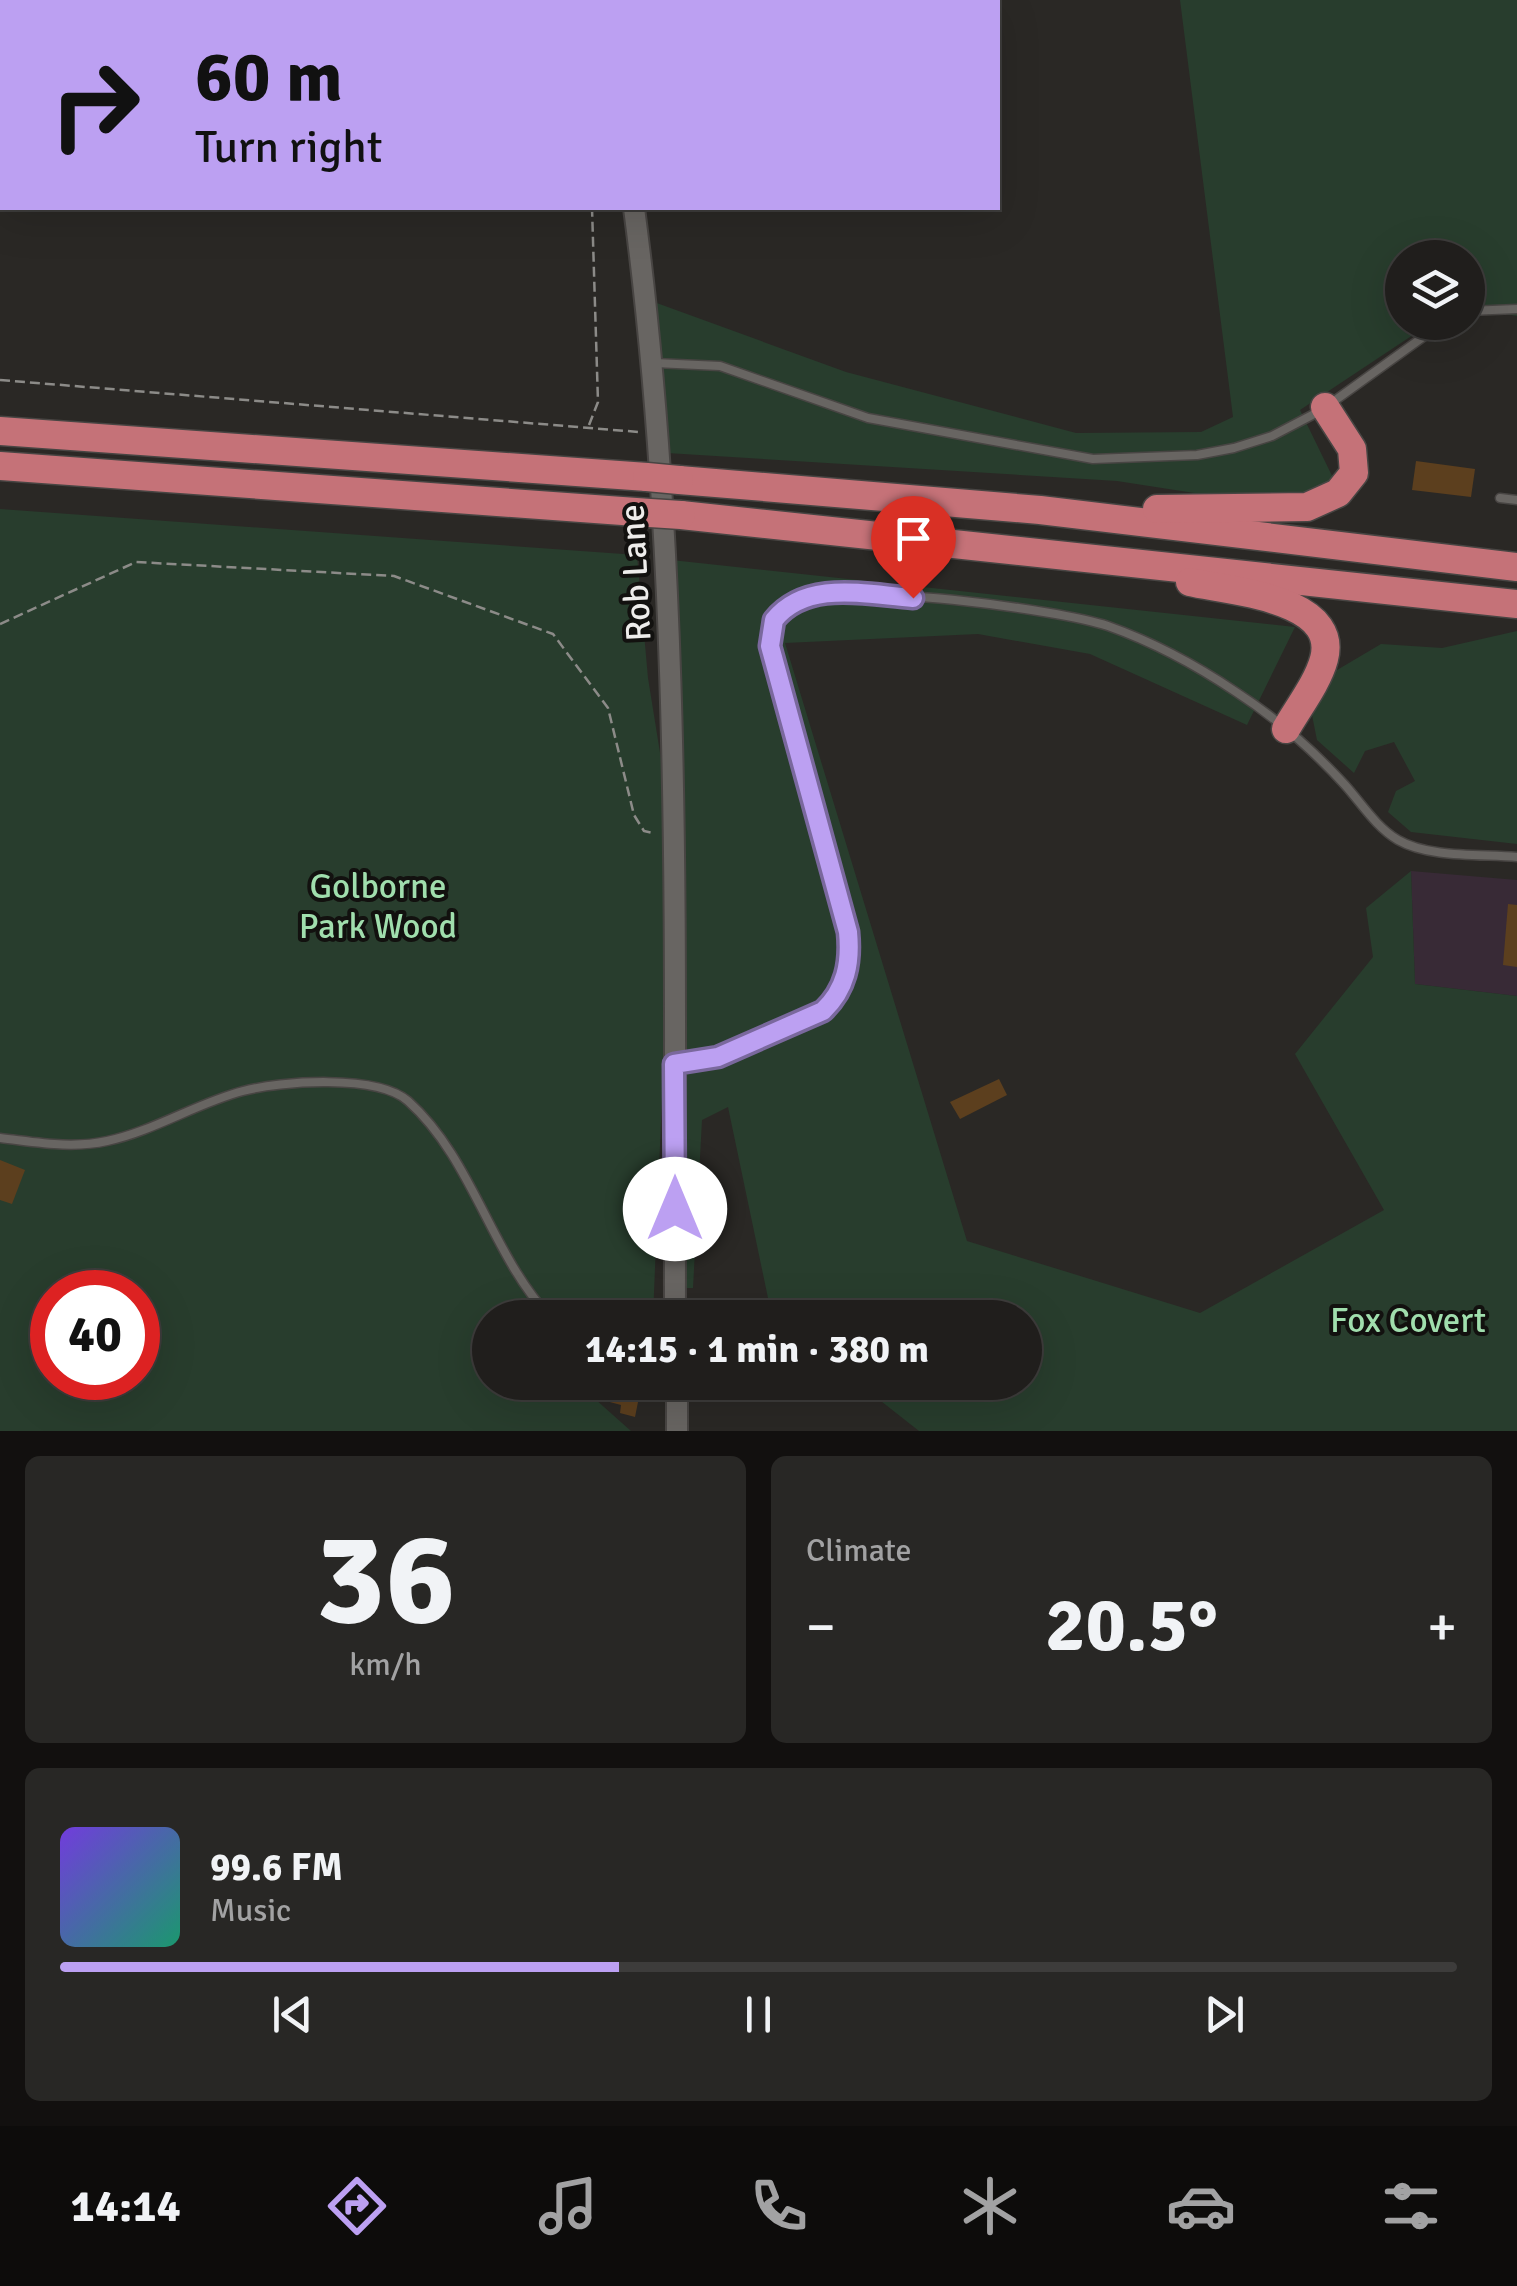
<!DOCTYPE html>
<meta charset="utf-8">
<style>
body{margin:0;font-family:Signika,sans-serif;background:#282725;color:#f1f3f6;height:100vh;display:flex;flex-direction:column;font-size:38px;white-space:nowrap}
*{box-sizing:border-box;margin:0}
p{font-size:32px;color:#a2a2a3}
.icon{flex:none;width:55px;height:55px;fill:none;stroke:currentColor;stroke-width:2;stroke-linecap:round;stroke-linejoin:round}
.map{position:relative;height:1431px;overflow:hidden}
.side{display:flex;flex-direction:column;gap:25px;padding:25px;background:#12100f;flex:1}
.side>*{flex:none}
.guide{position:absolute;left:0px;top:0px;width:1000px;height:210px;box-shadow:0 10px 40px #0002,0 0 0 2px #3d3c3b;background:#bca0f2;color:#111;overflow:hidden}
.controls{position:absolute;left:1385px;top:240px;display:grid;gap:20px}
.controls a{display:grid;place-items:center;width:100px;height:100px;border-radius:50%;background:#201e1c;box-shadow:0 10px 40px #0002,0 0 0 2px #3d3c3b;font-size:50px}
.speed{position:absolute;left:30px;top:1270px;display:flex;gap:20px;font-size:50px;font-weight:700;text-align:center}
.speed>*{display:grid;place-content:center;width:130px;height:130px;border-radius:50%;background:#201e1c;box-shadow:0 10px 40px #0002,0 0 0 2px #3d3c3b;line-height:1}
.speed .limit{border:15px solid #d22;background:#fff;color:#111}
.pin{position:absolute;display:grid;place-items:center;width:85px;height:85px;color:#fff;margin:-102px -42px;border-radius:50% 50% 50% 0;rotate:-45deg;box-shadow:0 0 10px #0007}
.pin .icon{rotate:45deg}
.me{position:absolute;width:110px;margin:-55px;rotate:0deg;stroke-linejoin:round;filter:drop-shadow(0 0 8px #0008)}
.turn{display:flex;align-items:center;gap:35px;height:210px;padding:0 30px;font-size:45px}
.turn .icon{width:130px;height:130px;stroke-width:2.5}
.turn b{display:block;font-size:70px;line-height:85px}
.big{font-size:75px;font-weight:800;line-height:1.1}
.side .card{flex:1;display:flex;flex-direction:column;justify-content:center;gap:15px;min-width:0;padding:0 35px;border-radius:15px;background:#282725}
.side .dial{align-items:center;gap:0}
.dial b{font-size:130px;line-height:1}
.song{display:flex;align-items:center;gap:30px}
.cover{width:120px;height:120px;border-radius:15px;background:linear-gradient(135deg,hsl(260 70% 55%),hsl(160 70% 35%))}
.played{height:10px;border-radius:5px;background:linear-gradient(90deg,#bca0f2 40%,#3d3c3b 40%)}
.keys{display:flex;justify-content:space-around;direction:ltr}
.heat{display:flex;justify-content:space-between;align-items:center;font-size:55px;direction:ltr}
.side .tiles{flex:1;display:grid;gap:25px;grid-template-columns:1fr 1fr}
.card:last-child{grid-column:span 2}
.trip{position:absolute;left:472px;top:1300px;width:570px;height:100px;border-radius:50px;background:#201e1c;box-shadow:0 10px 40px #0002,0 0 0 2px #3d3c3b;font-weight:800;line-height:100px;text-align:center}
.tab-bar{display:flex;height:160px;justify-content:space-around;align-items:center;background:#0d0c0b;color:#a2a2a3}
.tab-bar .icon{width:70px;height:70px}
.tab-bar .current{color:#bca0f2}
.tab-bar b{font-size:45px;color:#f1f3f6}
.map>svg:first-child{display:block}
</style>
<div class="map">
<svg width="1517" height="1431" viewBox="0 0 1517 1431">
<rect width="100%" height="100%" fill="#2a2825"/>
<path fill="#382a36" d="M1411,871L1517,880V996L1415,984Z"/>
<g fill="#283d2d" fill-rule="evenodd">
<path d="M1180,0H1517V316L1468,308V258H1402V322L1431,323L1300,410L1337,486L1285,498L1220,497L1117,481L667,453L654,302L846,372L1076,433L1201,432L1233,417Z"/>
<path d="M0,509L637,555L648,678L671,821L662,559L1295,627L1247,725L1090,654L978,634L785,643L967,1241L1200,1313L1384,1210L1295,1054L1373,957L1366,908L1411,871L1415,984L1517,996V1431H919L858,1383L1025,1382V1318L772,1317L728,1107L702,1120L693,1288H677L671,877L653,1317L490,1318V1382L595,1383V1399L631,1431H0ZM52,1292H138V1378H52Z"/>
<path d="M1517,631V844L1411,832L1388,812L1396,791L1415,781L1394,742L1365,751L1354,773L1317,740L1311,710L1332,673L1381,644L1442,648Z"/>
</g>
<g fill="#5c3f1e">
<path d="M1416,461L1475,469L1471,497L1412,490Z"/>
<path d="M1508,904L1517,905V967L1503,965Z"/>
<path d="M999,1079L1007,1095L960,1119L950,1102Z"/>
<path d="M0,1160L25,1170L12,1204L0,1200Z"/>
<path d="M608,1382H642L635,1417L620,1413L621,1405L606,1401Z"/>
</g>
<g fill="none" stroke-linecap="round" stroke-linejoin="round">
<defs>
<g id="service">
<path d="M1468,311L1517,309"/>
<path d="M655,363L720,366L868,418L1093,459L1197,455L1234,448L1272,436L1318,412"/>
<path d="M1330,404L1444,322"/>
<path d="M1500,498L1517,500"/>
<path d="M679,1063L718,1057L823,1011L835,999L849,965L848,932L770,646C771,623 778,608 800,599C846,582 1058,609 1108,626C1153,642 1196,665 1236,692C1276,718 1313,750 1345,785C1362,804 1376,827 1398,840C1429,858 1481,854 1517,857"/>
<path d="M0,1138C36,1142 71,1149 107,1141C154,1131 197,1103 243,1091C281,1081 377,1074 408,1101C473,1159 491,1255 551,1318"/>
</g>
<g id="tertiary">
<path d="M597,0L598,2"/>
<path d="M634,208C683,576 674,947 675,1318"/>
<path d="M677,1431V1382"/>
</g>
<g id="motorway">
<path d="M0,431L647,477"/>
<path d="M0,466L650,513"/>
<path d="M679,480L1040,510L1517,567"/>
<path d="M1157,509L1307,507L1338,493L1354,473L1352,449L1325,407"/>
<path d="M681,515L1517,604"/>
<path d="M1190,582C1229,591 1340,598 1324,659C1318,682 1298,708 1286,729"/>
</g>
</defs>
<use href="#service" stroke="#484543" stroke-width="11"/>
<use href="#tertiary" stroke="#484543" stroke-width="24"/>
<use href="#motorway" stroke="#484543" stroke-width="31"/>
<g stroke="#8c8b88" stroke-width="2.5" stroke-dasharray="10 5" stroke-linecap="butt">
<path d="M65,2L66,0"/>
<path d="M0,120L2,117"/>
<path d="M0,380L639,432"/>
<path d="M589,425L598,402L592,208"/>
<path d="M0,624L136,562L394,576L553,634L608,708L634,815L644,831L653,833"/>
</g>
<use href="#service" stroke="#686562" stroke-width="8"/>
<use href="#tertiary" stroke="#686562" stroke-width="20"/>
<use href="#motorway" stroke="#c57278" stroke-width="28"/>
<defs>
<g id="motorway-bridge">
<path d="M647,477L679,480"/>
<path d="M650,513L681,515"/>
</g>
</defs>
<use href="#motorway-bridge" stroke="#484543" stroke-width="31" stroke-linecap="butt"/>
<use href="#motorway-bridge" stroke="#c57278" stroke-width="28"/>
</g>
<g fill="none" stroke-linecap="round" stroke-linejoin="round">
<defs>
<path id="route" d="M675,1209L674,1064L718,1057L823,1011C846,989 851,963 848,932L770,646L774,620C807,579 868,595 913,598"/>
</defs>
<use href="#route" stroke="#7a689d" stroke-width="25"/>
<use href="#route" stroke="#bca0f2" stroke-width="18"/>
</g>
<g text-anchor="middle" stroke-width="8" stroke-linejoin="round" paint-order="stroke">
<g font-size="35" fill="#eeedeb" stroke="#12110f">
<text transform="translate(635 573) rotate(-93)" y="12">Rob Lane</text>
</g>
<g font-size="35" fill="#a0dead" stroke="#12110f">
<text x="378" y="898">Golborne<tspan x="378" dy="40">Park Wood</tspan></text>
<text x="1408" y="1332">Fox Covert</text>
</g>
</g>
</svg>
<div class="controls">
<a><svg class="icon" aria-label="layers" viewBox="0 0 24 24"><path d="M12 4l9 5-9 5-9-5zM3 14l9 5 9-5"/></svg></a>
</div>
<div class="speed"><div class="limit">40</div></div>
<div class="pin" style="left:913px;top:598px;background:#d93025"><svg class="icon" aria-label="arrive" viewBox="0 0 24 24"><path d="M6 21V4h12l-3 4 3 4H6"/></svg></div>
<svg class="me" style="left:675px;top:1209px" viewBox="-20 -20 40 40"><circle r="19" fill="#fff"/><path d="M0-13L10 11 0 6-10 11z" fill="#bca0f2"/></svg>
<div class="trip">14:15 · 1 min · 380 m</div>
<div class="guide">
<div class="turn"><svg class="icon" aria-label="right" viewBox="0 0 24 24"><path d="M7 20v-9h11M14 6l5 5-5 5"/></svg><div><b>60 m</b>Turn right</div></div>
</div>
</div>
<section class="side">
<div class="tiles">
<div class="card dial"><b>36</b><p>km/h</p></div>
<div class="card"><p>Climate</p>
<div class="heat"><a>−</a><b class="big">20.5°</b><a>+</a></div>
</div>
<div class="card">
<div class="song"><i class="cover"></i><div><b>99.6 FM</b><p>Music</p></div></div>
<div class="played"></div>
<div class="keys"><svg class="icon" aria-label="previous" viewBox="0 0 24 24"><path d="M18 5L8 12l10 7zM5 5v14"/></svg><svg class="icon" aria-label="pause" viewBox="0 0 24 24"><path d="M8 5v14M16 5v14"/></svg><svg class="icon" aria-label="next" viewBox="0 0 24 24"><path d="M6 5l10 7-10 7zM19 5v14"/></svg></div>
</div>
</div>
</section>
<nav class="tab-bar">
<b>14:14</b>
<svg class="icon current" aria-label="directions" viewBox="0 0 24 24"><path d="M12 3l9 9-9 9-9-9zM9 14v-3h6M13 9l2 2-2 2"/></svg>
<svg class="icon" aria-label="music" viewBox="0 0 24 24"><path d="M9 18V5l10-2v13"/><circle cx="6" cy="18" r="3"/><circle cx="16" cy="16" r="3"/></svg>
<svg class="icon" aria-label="phone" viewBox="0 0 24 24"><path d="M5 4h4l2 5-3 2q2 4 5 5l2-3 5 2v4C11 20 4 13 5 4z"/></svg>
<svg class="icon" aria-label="climate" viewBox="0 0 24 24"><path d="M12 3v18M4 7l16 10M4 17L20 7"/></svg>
<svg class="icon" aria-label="car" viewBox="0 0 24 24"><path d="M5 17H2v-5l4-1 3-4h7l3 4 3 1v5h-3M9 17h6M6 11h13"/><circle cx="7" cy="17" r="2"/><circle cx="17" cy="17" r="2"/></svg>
<svg class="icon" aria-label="filters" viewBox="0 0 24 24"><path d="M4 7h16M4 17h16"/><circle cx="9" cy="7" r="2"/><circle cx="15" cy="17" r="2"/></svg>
</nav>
